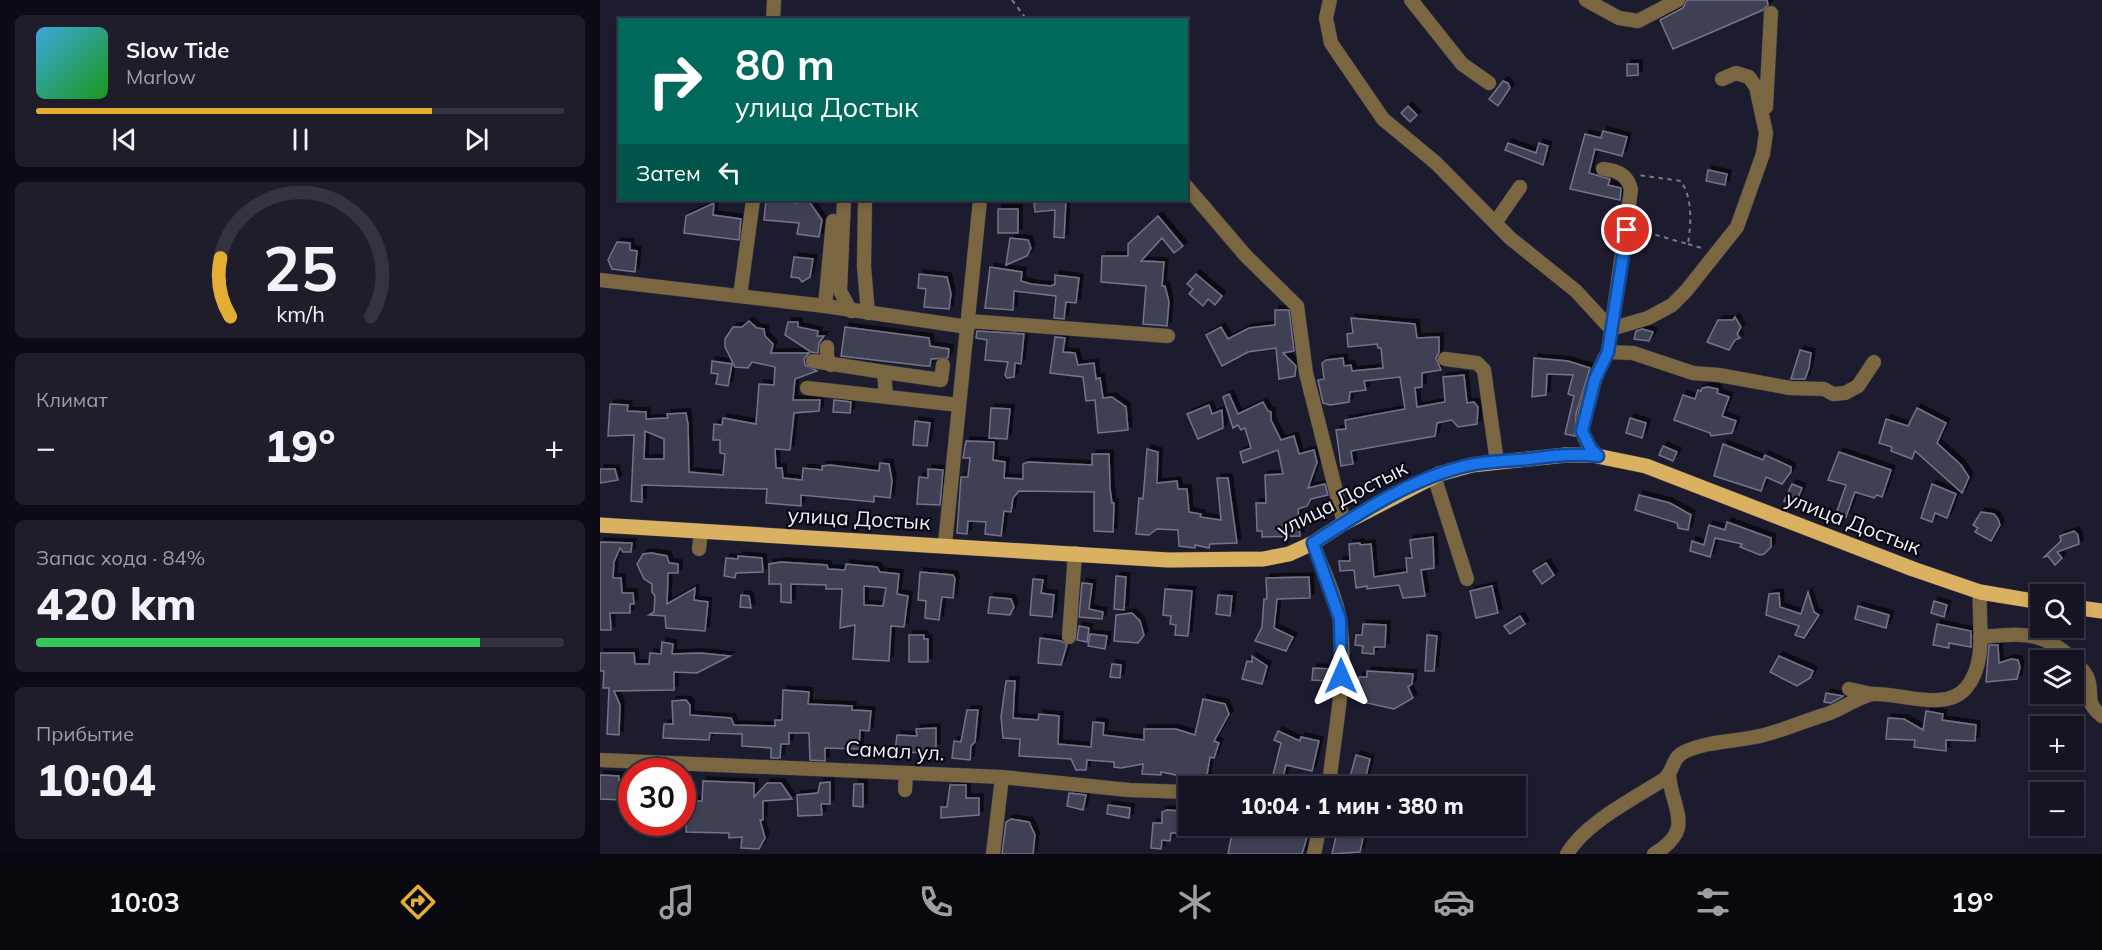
<!DOCTYPE html>
<html lang="ru">
<meta charset="utf-8">
<style>
body{margin:0;font-family:Mulish,sans-serif;background:#1f1d2a;color:#f1f3f6;height:100vh;display:flex;flex-direction:column;font-size:22px;white-space:nowrap}
*{box-sizing:border-box;margin:0}
p{font-size:20px;color:#9e9ea5}
.icon{flex:none;width:33px;height:33px;fill:none;stroke:currentColor;stroke-width:2;stroke-linecap:round;stroke-linejoin:round}
.map{position:relative;flex:1;overflow:hidden}
.drawer{display:flex;flex-direction:column;gap:15px;padding:15px;background:#0c0b13;width:600px}
.drawer>*{flex:none}
.top-card{position:absolute;left:18px;top:18px;width:570px;height:183px;border-radius:0px;box-shadow:0 3px 9px #0003,0 0 0 2px #353340;background:#00695c;color:#fff;overflow:hidden}
.controls{position:absolute;left:1430px;top:584px;display:grid;gap:12px}
.controls a{display:grid;place-items:center;width:54px;height:54px;border-radius:0px;background:#161422;box-shadow:0 3px 9px #0003,0 0 0 2px #353340;font-size:30px}
.speed{position:absolute;left:18px;top:758px;display:flex;gap:12px;font-size:30px;font-weight:700;text-align:center}
.speed>*{display:grid;place-content:center;width:78px;height:78px;border-radius:50%;background:#161422;box-shadow:0 3px 9px #0003,0 0 0 2px #353340;line-height:1}
.speed .limit{border:9px solid #d22;background:#fff;color:#111}
.pin{position:absolute;display:grid;place-items:center;width:51px;height:51px;color:#fff;margin:-26px;border:3px solid #fff;border-radius:50%;box-shadow:0 2px 6px #0007}
.me{position:absolute;width:66px;margin:-33px;rotate:0deg;stroke-linejoin:round;filter:drop-shadow(0 0 4px #0008)}
.turn{display:flex;align-items:center;gap:21px;height:126px;padding:0 18px;font-size:27px}
.turn .icon{width:78px;height:78px;stroke-width:2.5}
.turn b{display:block;font-size:42px;line-height:51px}
.then{display:flex;align-items:center;height:57px;padding:0 18px;background:#0003;gap:12px;font-size:22px}
.big{font-size:45px;font-weight:800;line-height:1.1}
.drawer .widget{flex:1;display:flex;flex-direction:column;justify-content:center;gap:9px;min-width:0;padding:0 21px;border-radius:9px;background:#1f1d2a}
.drawer .dial{align-items:center;gap:0}
.dial svg{height:156px;overflow:visible;fill:none;stroke:#353340;stroke-width:7;stroke-linecap:round;text-anchor:middle}
.dial text{fill:#f1f3f6;stroke:none}
.song{display:flex;align-items:center;gap:18px}
.cover{width:72px;height:72px;border-radius:9px;background:linear-gradient(135deg,hsl(200 70% 55%),hsl(120 70% 35%))}
.played{height:6px;border-radius:3px;background:linear-gradient(90deg,#e4ae35 75%,#353340 75%)}
.keys{display:flex;justify-content:space-around;direction:ltr}
.heat{display:flex;justify-content:space-between;align-items:center;font-size:33px;direction:ltr}
.charge{height:9px;border-radius:4px;background:linear-gradient(90deg,#34c759 84%,#353340 0)}
.trip{position:absolute;left:578px;top:776px;width:348px;height:60px;border-radius:0px;background:#161422;box-shadow:0 3px 9px #0003,0 0 0 2px #353340;font-weight:800;line-height:60px;text-align:center}
.tabs{display:flex;height:96px;justify-content:space-around;align-items:center;background:#09080e;color:#9e9ea5}
.tabs .icon{width:42px;height:42px}
.tabs .on{color:#e4ae35}
.tabs b{font-size:27px;color:#f1f3f6}
main{display:flex;flex:1;min-height:0}
.map>svg:first-child{display:block}
</style>
<main>
<section class="drawer">
<div class="widget">
<div class="song"><i class="cover"></i><div><b>Slow Tide</b><p>Marlow</p></div></div>
<div class="played"></div>
<div class="keys"><svg class="icon" aria-label="previous" viewBox="0 0 24 24"><path d="M18 5L8 12l10 7zM5 5v14"/></svg><svg class="icon" aria-label="pause" viewBox="0 0 24 24"><path d="M8 5v14M16 5v14"/></svg><svg class="icon" aria-label="next" viewBox="0 0 24 24"><path d="M6 5l10 7-10 7zM19 5v14"/></svg></div>
</div>
<div class="widget dial"><svg viewBox="0 0 100 80">
<path d="M14 69A42 42 0 1 1 86 69"/>
<path d="M14 69A42 42 0 0 1 9 39" stroke="#e4ae35"/>
<text x="50" y="56" font-size="32" font-weight="700">25</text>
<text x="50" y="72" font-size="11">km/h</text>
</svg></div>
<div class="widget"><p>Климат</p>
<div class="heat"><a>−</a><b class="big">19°</b><a>+</a></div>
</div>
<div class="widget"><p>Запас хода · 84%</p><b class="big">420 km</b><div class="charge"></div></div>
<div class="widget"><p>Прибытие</p><b class="big">10:04</b></div>
</section>
<div class="map">
<svg width="1502" height="854" viewBox="0 0 1502 854">
<defs>
<filter id="shadow"><feDropShadow dx="4" dy="-4" stdDeviation="0" flood-color="#0009"/></filter>
</defs>
<rect width="100%" height="100%" fill="#1d1b2e"/>
<g fill="#414055" stroke="#74738b" stroke-width="1.5" fill-rule="evenodd" filter="url(#shadow)">
<path d="M1087,0H1167L1168,5L1163,10L1073,49L1060,20L1083,8Z"/>
<path d="M1027,64H1038V75L1027,76Z"/>
<path d="M903,81L908,83L910,88L898,106L889,99Z"/>
<path d="M808,106L817,115L810,122L801,113Z"/>
<path d="M1003,131L1027,137L1022,156L995,149L989,173L1010,179L1008,185L1021,188L1020,200L970,189L985,134L1001,138Z"/>
<path d="M908,143L936,153L939,143L948,146L943,165L905,150Z"/>
<path d="M1108,170L1127,174L1125,185L1106,181Z"/>
<path d="M166,200L198,203L199,200H208L222,220L219,237L197,234L199,223L164,220Z"/>
<path d="M456,200H466L464,238L454,237L455,210L435,212L434,203Z"/>
<path d="M114,203L113,215L141,219L139,240L84,233L86,216Z"/>
<rect x="398" y="209" width="20" height="24"/>
<path d="M558,216L583,246L574,253L562,238L541,261L564,262L562,286H565L569,302L567,326L543,324L546,286L501,282L502,256H528V244Z"/>
<path d="M410,238L428,240L431,248L427,256L406,265Z"/>
<path d="M17,242L30,243V250L37,251L35,272L12,269L8,260Z"/>
<path d="M194,257L213,259L210,277L202,282L199,278L191,277Z"/>
<path d="M390,267L422,272L421,281L431,284L451,286L455,284V275L479,278L476,303L466,302L464,319L454,318L456,296L414,291L413,310L385,308Z"/>
<path d="M319,274L347,277L351,294L349,309L324,307L326,289L318,288Z"/>
<path d="M596,274L622,296L615,305L608,299L603,306L589,294L593,289L587,284Z"/>
<path d="M675,310H689L694,351L683,353L696,366L695,376L679,379L676,348L648,352L622,366L606,335L621,327L628,339L649,328L675,325Z"/>
<path d="M1135,317L1141,327L1137,334L1140,338L1135,340L1129,350L1107,342L1118,320H1133Z"/>
<path d="M751,318L815,324L817,338L839,337V352L836,358L841,370L822,373V387L815,388L817,407L845,402L843,377L864,375L867,403L874,402L878,407L877,424L858,427L852,420L837,423L835,436L751,451L753,464L741,466L736,430L746,429L745,420L805,409L800,377L764,381L766,390L750,392L749,402L730,405L723,403L718,380L724,379L722,363L726,360L743,358L744,366L751,365L752,371L783,368L781,348H778L777,344L748,347L747,334L753,333Z"/>
<path d="M149,321L157,328L164,329L165,336L173,344L171,353H209L204,359L205,365L217,371L195,379L193,400H220L219,411L194,413L190,450L175,449L176,468H182L183,478L202,480L203,468L222,470V466L230,465L279,471L280,463L289,464L292,481L290,498L274,496V502L201,495V506L166,503L167,489L42,485V502L31,501L34,435L8,436L10,404L28,405L27,411L46,412V419L68,418L67,414L86,413L88,424L89,472L123,475L125,454L120,453V440H113L114,424L122,425L123,418L156,424L159,384L174,385L175,367L152,362L148,368L135,367L125,347V339L133,327H142ZM45,431L64,439V459H44Z"/>
<path d="M188,322H198V327L218,331L217,336H224L219,343L218,353L211,352L185,335Z"/>
<path d="M245,327L329,338L330,346L349,349L348,358L331,359L330,366H325L241,356Z"/>
<path d="M1042,329L1053,332L1049,341L1034,339L1036,331Z"/>
<path d="M377,331L424,334L421,364L415,363L414,377L407,378L405,375L408,362L385,360L387,340L376,338Z"/>
<path d="M455,337L465,338L463,352L475,353L478,365L494,363L496,379L500,378L503,398L512,397L526,407L528,430L498,433L495,400L486,401L483,377L450,373Z"/>
<path d="M1200,350L1211,353L1209,368L1205,379H1191Z"/>
<path d="M934,358L968,361L990,368L976,414L975,436L965,434L974,396L968,394L973,375L947,374L946,395L932,397Z"/>
<path d="M112,361L132,364L128,386L116,384L118,374L111,373Z"/>
<path d="M1108,387L1118,389L1117,393L1129,397L1122,416L1136,421L1132,433L1111,436L1110,433L1074,420L1083,395L1095,399L1098,390L1101,391L1102,388Z"/>
<path d="M629,394L638,414L663,402L668,411L671,412V420L681,440L694,436L699,454L714,450L717,462L708,488L725,484L728,495L711,499L707,506L698,509L700,536L662,537V531H657L656,503H666L665,475L683,474L678,450L643,463L640,452L651,448L645,428L641,430L638,425L633,428L623,397Z"/>
<path d="M234,400L251,402L250,413L233,412Z"/>
<path d="M609,405L612,414L622,410L623,428L598,439L587,414Z"/>
<path d="M391,408L410,409L407,439L389,438Z"/>
<path d="M1317,408L1346,423L1337,443L1361,465L1369,477L1362,493L1315,451L1312,459L1291,451L1292,447L1279,443L1286,419L1308,426Z"/>
<path d="M1030,418L1046,423L1042,438L1026,433Z"/>
<path d="M315,421L330,423L327,446L313,445Z"/>
<path d="M366,441L394,442L393,460L405,462L404,478L423,479V464L428,462L492,465V454H509L510,488L512,503H514L513,532L494,531V492L419,491L413,498L411,512L404,511L401,536L385,534L386,522L368,521L367,534L357,533L361,477H368L370,458H363Z"/>
<path d="M1123,444L1163,460L1165,455L1191,467V472L1182,484L1166,477L1161,491L1114,476Z"/>
<path d="M1063,446L1077,452L1073,461L1059,455Z"/>
<path d="M547,449L558,452L557,483L577,481L578,489H587L589,512L601,514L600,517L621,520L617,478H628L637,543L610,544L609,548L595,545V548L579,546L578,530L557,529L549,535L536,534L539,498L543,499Z"/>
<path d="M1239,452L1291,470L1282,497L1277,495L1274,498L1255,492L1246,517L1236,514L1246,485L1228,480Z"/>
<path d="M0,469H15L18,480L0,483Z"/>
<path d="M328,469L343,470L340,505L317,504L319,477L328,478Z"/>
<path d="M1192,484L1202,488L1195,505L1184,501Z"/>
<path d="M1332,484L1356,494L1347,518L1335,513L1332,522L1321,518Z"/>
<path d="M1039,495L1070,503L1091,515L1088,530L1078,528L1077,523L1035,510Z"/>
<path d="M1381,512L1394,514L1398,519L1400,525L1391,541L1375,532L1378,528L1373,525Z"/>
<path d="M1127,522L1171,538V547L1164,554L1160,555L1140,547L1142,544L1115,538L1110,557L1090,551L1092,541L1104,545L1109,525L1125,530Z"/>
<path d="M1474,531L1478,535L1479,544L1457,552L1462,558L1455,565L1448,556L1444,557L1461,541L1460,536Z"/>
<path d="M833,537L834,568L821,570L825,596L803,598L799,585L767,589V586L756,588L754,570L740,571L739,561H750L749,544L760,543V545L771,544L774,577L807,572L806,558H812L810,540Z"/>
<path d="M0,542L32,543L31,552H23L20,548L14,562L13,578H21L22,593H33L34,604H30V613H10L11,630H0Z"/>
<path d="M52,553L67,556L69,563L78,564V573H68L67,604L95,588L94,600L108,602L105,631L66,628L65,616L49,615L54,612L55,596L52,592V584L44,579L37,564L43,554Z"/>
<path d="M138,556L162,558L163,572L136,573L135,578L124,576L126,558L138,559Z"/>
<path d="M181,562L227,565L228,569L245,570L246,564L277,567L280,572L299,574L297,594L308,596L304,627L291,626L289,661L253,659L255,625L240,628L242,589H226V585L191,584V603L181,602V584H169V564ZM264,586L286,588L283,606L264,605Z"/>
<path d="M946,563L954,575L942,584L933,571Z"/>
<path d="M320,572L353,575L355,579L353,598L342,597L339,620L325,618L326,601L318,600Z"/>
<path d="M516,576L526,577L524,610L514,609Z"/>
<path d="M709,577L710,598L677,599L674,628L693,637L686,651L655,641L662,627L664,599H667L666,578Z"/>
<path d="M433,579L443,580L441,593L454,595L452,617L430,615Z"/>
<path d="M482,583L492,584L489,609L503,612L502,619L479,617Z"/>
<path d="M892,586L898,613L876,618L870,591Z"/>
<path d="M565,589L592,591L588,636L575,635L576,625L570,624L571,616L563,615Z"/>
<path d="M1208,592L1214,612L1219,615L1204,638L1195,635L1199,626L1166,615L1169,594L1179,593L1180,607L1201,614Z"/>
<path d="M141,595L149,596L151,608L140,607Z"/>
<path d="M618,595L632,596L630,616L616,614Z"/>
<path d="M390,597L411,599L414,607L410,615L388,613Z"/>
<path d="M1334,601L1347,605L1344,617L1331,613Z"/>
<path d="M1258,606L1289,615L1286,628L1255,619Z"/>
<path d="M532,613L540,621L544,635L538,643L514,641L516,615Z"/>
<path d="M920,616L925,624L910,634L904,626Z"/>
<path d="M763,624L786,625L785,647H774V654L762,653L763,646L755,645L756,635H762Z"/>
<path d="M1337,624L1371,631V647L1349,643V648L1333,645Z"/>
<path d="M479,626L489,628L487,642L477,640Z"/>
<path d="M490,634L507,636L505,649L488,646Z"/>
<path d="M309,635H324V639H328V662H309Z"/>
<path d="M827,635L837,636L834,671H825Z"/>
<path d="M440,638L461,641L467,645L461,665L438,663Z"/>
<path d="M62,642L73,644L72,654L101,653L130,656L97,673L74,672V690L14,691L20,705L19,735L7,734L9,688H3L4,671H0V653H34L35,664H49L50,653L61,654Z"/>
<path d="M1389,645H1398L1399,663L1411,659L1418,660L1420,667L1417,679L1386,682Z"/>
<path d="M652,656L667,666L662,684L642,679L647,661L652,662Z"/>
<path d="M1179,656L1213,671L1210,678L1197,686L1170,672Z"/>
<path d="M512,664L521,665L520,678L510,677Z"/>
<path d="M713,668L730,669L729,681L712,680Z"/>
<path d="M767,671L813,674L812,684L808,687L813,698L794,709L758,701L759,677H767Z"/>
<path d="M406,681H415L413,718L438,720L439,714L459,716L458,744L491,747L493,722L504,723L503,735L544,740V729H576L595,735L603,699L625,704L629,714L614,741L619,743L614,758L610,757L606,781L561,772V775L542,774L543,764L521,768L514,767V762L487,760L486,770H476L471,759L419,756L420,739L403,738L401,717Z"/>
<path d="M183,690L209,692L208,704L252,706V710L271,711L269,731L260,730L259,749L225,748V761L210,760L209,733H189V744H181L180,758H171V748L142,746V734L110,733L109,740L63,738L64,724H73L72,701L86,700L90,705V715L131,718L134,725L175,726V720H182Z"/>
<path d="M1226,693L1243,696L1242,697L1231,703L1224,702Z"/>
<path d="M367,710H378L375,742L371,746L370,760L352,758L354,741L361,742Z"/>
<path d="M1326,711L1343,714L1342,720L1376,725L1375,741L1346,740V751L1314,747L1315,740L1286,739L1288,718L1304,719L1323,730Z"/>
<path d="M336,728V748H332V753L295,752L297,735L317,736L316,729Z"/>
<path d="M678,731L700,741L701,737L719,741L712,771L686,765L682,781L672,779L681,743L674,740Z"/>
<path d="M756,755L770,759L765,780L750,777Z"/>
<path d="M0,775L19,776V780L22,781L21,800L0,799Z"/>
<path d="M103,781L154,783V797L167,783H181L192,799L163,801V820H160L165,838L159,849L141,848L142,837L129,838V833L86,832L87,801H102Z"/>
<path d="M230,782V804H221L222,815L198,816L197,795L218,793L220,783Z"/>
<path d="M254,784H263V807L253,806Z"/>
<path d="M350,785H366V798H379V815L341,818V807H347Z"/>
<path d="M469,793L486,795L483,810L467,806Z"/>
<path d="M508,805L530,808L529,818L507,814Z"/>
<path d="M567,810L581,811V814L588,815V824L578,825L577,833H571L570,841L562,840L561,849L551,848L553,823H562V812Z"/>
<path d="M411,819L429,822L435,835L433,854H402L406,822Z"/>
<path d="M604,825H633L612,836H603Z"/>
<path d="M662,825H697V830L709,831L702,854H628L633,828L661,834Z"/>
<path d="M737,832L763,838L760,852L732,854Z"/>
</g>
<g fill="none" stroke-linecap="round" stroke-linejoin="round">
<defs>
<g id="minor">
<path d="M730,0L726,18L731,43L783,119L836,163L910,238L976,291L1011,329L1048,318L1072,305L1086,291L1137,227L1163,154L1166,133L1156,87L1149,77L1136,73L1122,79"/>
<path d="M811,0L862,64L889,83"/>
<path d="M986,0L1019,18L1038,21L1078,0"/>
<path d="M173,20L174,0"/>
<path d="M1166,107L1171,13"/>
<path d="M1003,169C1017,170 1028,175 1031,190L1008,352"/>
<path d="M586,186L646,256L697,306L706,373L744,523"/>
<path d="M244,200L240,291L251,311"/>
<path d="M265,200L264,267L268,313"/>
<path d="M895,223L920,187"/>
<path d="M0,280L225,306L368,327"/>
<path d="M140,296L153,200"/>
<path d="M225,306L233,221"/>
<path d="M368,321L568,336"/>
<path d="M227,347V357L231,365"/>
<path d="M845,359L877,363L884,370L897,462"/>
<path d="M213,361L284,372L286,396"/>
<path d="M284,372L341,380L343,365"/>
<path d="M207,388L359,405"/>
<path d="M998,456C992,450 985,442 983,433C980,418 999,365 1008,352L1033,353L1093,373L1119,375L1190,388L1224,389L1233,394L1245,393L1258,386L1274,362"/>
<path d="M834,476L867,579"/>
<path d="M713,543C722,568 736,595 740,621C748,675 734,732 729,786"/>
<path d="M345,544L380,200"/>
<path d="M99,549L101,531"/>
<path d="M469,637L475,553"/>
<path d="M1380,637C1420,634 1444,629 1474,661C1479,666 1486,672 1488,679C1494,696 1483,701 1502,716"/>
<path d="M1249,689L1272,694"/>
<path d="M0,760L402,777L529,790L588,792"/>
<path d="M305,790L306,773"/>
<path d="M393,854L402,777"/>
<path d="M714,854L720,825"/>
<path d="M967,854C985,823 1033,799 1063,780C1074,773 1071,758 1084,752C1110,740 1137,742 1164,735C1184,730 1204,721 1224,715C1240,711 1260,695 1274,694C1301,693 1346,712 1366,688C1388,662 1378,623 1380,592"/>
<path d="M1054,854C1096,829 1072,810 1069,775"/>
</g>
<g id="major">
<path d="M0,525L568,560L663,559L689,554L713,543L744,523L839,474L872,465L966,455H992L1046,466L1313,569L1380,592L1440,602"/>
<path d="M1473,607L1502,611"/>
</g>
</defs>
<use href="#minor" stroke="#3a384b" stroke-width="15"/>
<use href="#major" stroke="#3a384b" stroke-width="16"/>
<g stroke="#7a7989" stroke-width="2" stroke-dasharray="4.5 4.5" stroke-linecap="butt">
<path d="M412,0L427,20"/>
<path d="M1038,230L1088,244C1091,223 1093,200 1081,181L1038,175"/>
<path d="M1088,244L1105,249"/>
</g>
<use href="#minor" stroke="#7a6742" stroke-width="14"/>
<use href="#major" stroke="#dab160" stroke-width="15"/>
</g>
<g fill="none" stroke-linecap="round" stroke-linejoin="round">
<defs>
<path id="route" d="M741,676L740,619L713,543C761,512 814,477 870,465C889,461 910,461 929,459C952,456 975,453 998,456L991,449L982,431L995,379L1008,352L1027,230"/>
</defs>
<use href="#route" stroke="#114b97" stroke-width="15"/>
<use href="#route" stroke="#1a73e8" stroke-width="10"/>
</g>
<g text-anchor="middle" stroke-width="4.5" stroke-linejoin="round" paint-order="stroke">
<g font-size="21" fill="#edecfa" stroke="#08070f">
<text transform="translate(742 499) rotate(-27)" y="7">улица Достык</text>
<text transform="translate(259 519) rotate(3)" y="7">улица Достык</text>
<text transform="translate(1253 523) rotate(21)" y="7">улица Достык</text>
<text transform="translate(295 751) rotate(3)" y="7">Самал ул.</text>
</g>
</g>
</svg>
<div class="controls">
<a><svg class="icon" aria-label="search" viewBox="0 0 24 24"><circle cx="10" cy="10" r="6"/><path d="M15 15l6 6"/></svg></a>
<a><svg class="icon" aria-label="layers" viewBox="0 0 24 24"><path d="M12 4l9 5-9 5-9-5zM3 14l9 5 9-5"/></svg></a>
<a>+</a>
<a>−</a>
</div>
<div class="speed"><div class="limit">30</div></div>
<div class="pin" style="left:1027px;top:230px;background:#d93025"><svg class="icon" aria-label="arrive" viewBox="0 0 24 24"><path d="M6 21V4h12l-3 4 3 4H6"/></svg></div>
<svg class="me" style="left:741px;top:676px" viewBox="-20 -20 40 40"><path d="M0-17L14 15 0 8-14 15z" fill="#1a73e8" stroke="#fff" stroke-width="4"/></svg>
<div class="trip">10:04 · 1 мин · 380 m</div>
<div class="top-card">
<div class="turn"><svg class="icon" aria-label="right" viewBox="0 0 24 24"><path d="M7 20v-9h11M14 6l5 5-5 5"/></svg><div><b>80 m</b>улица Достык</div></div>
<div class="then">Затем<svg class="icon" aria-label="left" viewBox="0 0 24 24"><path d="M17 20v-9H6M10 6l-5 5 5 5"/></svg></div>
</div>
</div>
</main>
<nav class="tabs">
<b>10:03</b>
<svg class="icon on" aria-label="directions" viewBox="0 0 24 24"><path d="M12 3l9 9-9 9-9-9zM9 14v-3h6M13 9l2 2-2 2"/></svg>
<svg class="icon" aria-label="music" viewBox="0 0 24 24"><path d="M9 18V5l10-2v13"/><circle cx="6" cy="18" r="3"/><circle cx="16" cy="16" r="3"/></svg>
<svg class="icon" aria-label="phone" viewBox="0 0 24 24"><path d="M5 4h4l2 5-3 2q2 4 5 5l2-3 5 2v4C11 20 4 13 5 4z"/></svg>
<svg class="icon" aria-label="climate" viewBox="0 0 24 24"><path d="M12 3v18M4 7l16 10M4 17L20 7"/></svg>
<svg class="icon" aria-label="car" viewBox="0 0 24 24"><path d="M5 17H2v-5l4-1 3-4h7l3 4 3 1v5h-3M9 17h6M6 11h13"/><circle cx="7" cy="17" r="2"/><circle cx="17" cy="17" r="2"/></svg>
<svg class="icon" aria-label="filters" viewBox="0 0 24 24"><path d="M4 7h16M4 17h16"/><circle cx="9" cy="7" r="2"/><circle cx="15" cy="17" r="2"/></svg>
<b>19°</b>
</nav>
